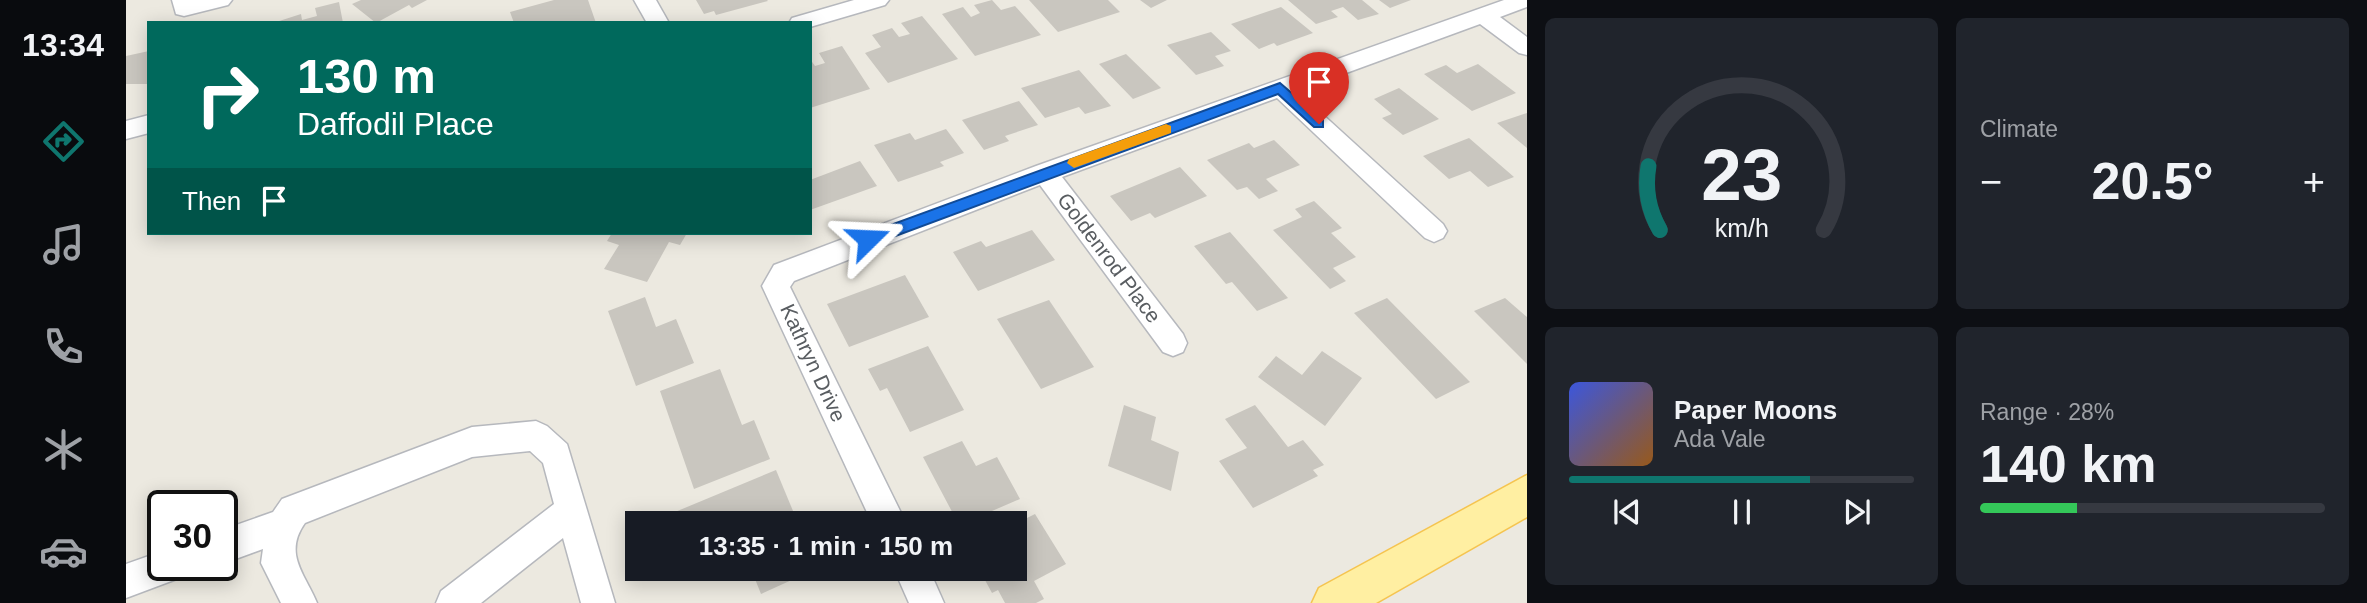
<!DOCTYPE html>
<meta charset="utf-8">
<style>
body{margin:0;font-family:Arial,sans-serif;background:#20242c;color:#f1f3f6;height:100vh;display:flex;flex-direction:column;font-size:26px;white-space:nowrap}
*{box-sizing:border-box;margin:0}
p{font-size:23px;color:#9ea1a6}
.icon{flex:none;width:38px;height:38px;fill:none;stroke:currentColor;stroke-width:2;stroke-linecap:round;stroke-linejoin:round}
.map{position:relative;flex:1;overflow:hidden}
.panel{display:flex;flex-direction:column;gap:18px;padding:18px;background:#0d0f14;width:840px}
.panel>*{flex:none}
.top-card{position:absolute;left:21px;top:21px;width:665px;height:214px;border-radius:0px;box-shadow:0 4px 18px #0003;background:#00695c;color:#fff;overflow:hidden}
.speed{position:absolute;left:21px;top:490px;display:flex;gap:14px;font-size:35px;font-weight:700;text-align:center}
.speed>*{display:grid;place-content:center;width:91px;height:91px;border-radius:50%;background:#171b24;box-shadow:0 4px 18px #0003;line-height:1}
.speed .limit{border:4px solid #111;border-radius:10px;background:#fff;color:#111}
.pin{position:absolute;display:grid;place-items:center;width:60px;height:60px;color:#fff;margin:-72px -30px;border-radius:50% 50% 50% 0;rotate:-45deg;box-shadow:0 0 7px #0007}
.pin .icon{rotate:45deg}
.me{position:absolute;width:77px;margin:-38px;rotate:69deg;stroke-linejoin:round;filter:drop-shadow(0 0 5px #0008)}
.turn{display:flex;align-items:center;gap:24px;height:147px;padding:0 35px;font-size:32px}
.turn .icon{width:91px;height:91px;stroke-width:2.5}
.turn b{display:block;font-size:49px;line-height:60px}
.then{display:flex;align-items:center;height:66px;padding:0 35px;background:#0003;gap:14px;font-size:26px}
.big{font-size:52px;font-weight:700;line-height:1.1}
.panel .widget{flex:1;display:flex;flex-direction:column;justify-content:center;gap:10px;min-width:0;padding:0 24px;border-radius:10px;background:#20242c}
.panel .dial{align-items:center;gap:0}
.dial svg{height:182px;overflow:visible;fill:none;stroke:#363941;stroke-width:7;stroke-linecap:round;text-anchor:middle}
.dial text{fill:#f1f3f6;stroke:none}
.song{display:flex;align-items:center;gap:21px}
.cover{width:84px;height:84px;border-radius:10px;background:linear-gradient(135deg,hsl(230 70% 55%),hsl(30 70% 35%))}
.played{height:7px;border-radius:4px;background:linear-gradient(90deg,#0f766e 70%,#363941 70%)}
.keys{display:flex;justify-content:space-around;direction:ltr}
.heat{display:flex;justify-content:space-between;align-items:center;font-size:38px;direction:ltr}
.charge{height:10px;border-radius:5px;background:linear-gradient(90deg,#34c759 28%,#363941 0)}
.panel .tiles{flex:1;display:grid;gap:18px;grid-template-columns:repeat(2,1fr)}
.trip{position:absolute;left:499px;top:511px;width:402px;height:70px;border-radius:0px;background:#171b24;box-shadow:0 4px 18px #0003;font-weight:700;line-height:70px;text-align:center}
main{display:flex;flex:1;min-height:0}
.dock{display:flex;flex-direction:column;width:126px;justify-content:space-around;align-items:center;background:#090b0e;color:#9ea1a6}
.dock .icon{width:49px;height:49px}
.dock .active{color:#0f766e}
.dock b{font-size:32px;color:#f1f3f6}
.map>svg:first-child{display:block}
</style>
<main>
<nav class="dock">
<b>13:34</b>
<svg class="icon active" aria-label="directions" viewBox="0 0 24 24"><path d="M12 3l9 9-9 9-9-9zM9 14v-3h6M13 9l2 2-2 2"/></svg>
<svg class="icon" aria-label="music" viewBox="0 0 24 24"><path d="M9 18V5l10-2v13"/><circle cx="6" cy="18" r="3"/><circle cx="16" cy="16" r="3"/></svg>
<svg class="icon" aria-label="phone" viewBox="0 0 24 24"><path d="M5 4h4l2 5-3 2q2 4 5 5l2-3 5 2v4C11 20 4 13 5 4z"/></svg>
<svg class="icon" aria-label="climate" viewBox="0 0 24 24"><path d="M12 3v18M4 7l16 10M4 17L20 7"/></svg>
<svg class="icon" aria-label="car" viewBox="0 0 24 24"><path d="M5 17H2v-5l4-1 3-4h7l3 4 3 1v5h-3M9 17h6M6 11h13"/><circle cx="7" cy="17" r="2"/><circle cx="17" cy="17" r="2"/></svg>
</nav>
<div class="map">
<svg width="1401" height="603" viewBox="0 0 1401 603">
<rect width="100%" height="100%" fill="#ece9e0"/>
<g fill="#c9c6bf">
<path d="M235,0H301L286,8L283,5L250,23L226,4Z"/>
<path d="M428,0H462L470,23H388L384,12Z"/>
<path d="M570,0H641L642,1L590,15L588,11L578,14Z"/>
<path d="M866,0L875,10L889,6L915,35L849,56L816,14L837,7L845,17L854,13L848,5Z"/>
<path d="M903,0H982L994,12L932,32Z"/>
<path d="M1014,0H1041L1025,8Z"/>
<path d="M1162,0H1236L1253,14L1232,20L1217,7L1205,11L1212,17L1190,24Z"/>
<path d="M1253,0H1285L1264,8Z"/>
<path d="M213,2L217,23H147L175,14L176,20L191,16L189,8Z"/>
<path d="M1155,7L1187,33L1151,46L1148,43L1133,49L1105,24Z"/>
<path d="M796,16L832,59L762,83L739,53L755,47L746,35L766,28L773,37L784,34L775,23Z"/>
<path d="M1085,32L1105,51L1089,56L1098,66L1070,75L1041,45Z"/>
<path d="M716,46L744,89L684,108V59L689,66L699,63L693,53Z"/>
<path d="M23,51V84H0V56Z"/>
<path d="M1000,54L1035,88L1007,99L973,64Z"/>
<path d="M1352,64L1390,93L1346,111L1298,74L1320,65L1331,73Z"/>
<path d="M953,70L985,106L959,114L953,107L919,118L895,88Z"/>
<path d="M1273,88L1313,119L1277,135L1256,118L1266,114L1248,99Z"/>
<path d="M893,101L912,125L879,136L883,141L858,150L836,120Z"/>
<path d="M1401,113V148L1371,123Z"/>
<path d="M820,129L838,153L814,162L818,166L772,182L748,145L784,133L789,140Z"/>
<path d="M1343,138L1388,177L1362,187L1344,171L1323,179L1297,156Z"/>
<path d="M1148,140L1174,165L1140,179L1152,191L1133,199L1121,187L1111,190L1081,160L1123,143L1128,148Z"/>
<path d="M734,161L751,186L684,210V180Z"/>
<path d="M1054,167L1081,196L1029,218L1024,213L1005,221L984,196Z"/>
<path d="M1188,201L1216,228L1205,233L1230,257L1207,268L1220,281L1204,289L1147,230L1176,217L1169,209Z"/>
<path d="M906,230L929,260L852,291L827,252L855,241L860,247Z"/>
<path d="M1104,232L1162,298L1131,311L1106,282L1100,284L1068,246Z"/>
<path d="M486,233H561L554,245L543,242L521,282L478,269L493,245L481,241Z"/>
<path d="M779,275L803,317L723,347L701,304Z"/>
<path d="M519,297L530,327L550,319L568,363L510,386L482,311Z"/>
<path d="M1261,298L1344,382L1310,399L1228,313Z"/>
<path d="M1379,298L1401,317V364L1348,311Z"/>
<path d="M923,300L968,367L915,389L871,319Z"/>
<path d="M802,346L838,410L784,432L761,388L754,391L742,369Z"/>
<path d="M1196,351L1236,378L1199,426L1132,377L1150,356L1176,375Z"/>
<path d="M594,369L616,425L628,420L644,459L568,489L534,391Z"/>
<path d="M998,405L1030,417L1025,440L1053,452L1045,491L982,466Z"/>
<path d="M1129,405L1162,447L1177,440L1198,465L1187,470L1192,476L1127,508L1093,461L1121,448L1099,419Z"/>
<path d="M836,441L850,466L871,457L894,499L838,523H832L797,457Z"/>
<path d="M650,470L672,523H553L549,512Z"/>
<path d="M909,514L940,564L908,581L918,599L910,603H879L872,590L866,593L853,569H889V524Z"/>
<path d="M625,569H690L635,594Z"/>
</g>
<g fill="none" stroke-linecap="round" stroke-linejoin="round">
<defs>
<g id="minor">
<path d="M46,0H106L102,5L58,16L50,14Z"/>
<path d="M508,0H530L543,23H521Z"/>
<path d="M728,0H763L759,5L684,27V23H663L666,18Z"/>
<path d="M1378,0H1401V7L1374,17L1401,37V55L1393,53L1354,24L1171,91L1317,224L1321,231L1317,238L1308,242L1299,238L1151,98L936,177L1057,334L1061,343L1057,352L1047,356L1037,352L914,185L668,281L664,287L780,523H746L636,286L648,265L910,166Z"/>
<path d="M23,115V133L0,139V121Z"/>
<path d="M410,421L421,426L441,444L489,603H455L437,538L355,603H310L315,591L428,504L417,463L404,451L346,457L179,523C157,554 179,574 191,603H155L135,563L137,549L96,564V530L147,512L156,499L346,427Z"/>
<path d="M37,551V565H61L56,577L0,598V564Z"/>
<path d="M768,569H803L818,603H783Z"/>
</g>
<path id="major" d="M1401,475V517L1250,603H1186L1193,588Z"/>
</defs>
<use href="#minor" stroke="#b6b8bd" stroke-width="3"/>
<use href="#major" stroke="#f5c450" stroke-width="3"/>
<use href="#minor" fill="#fff" fill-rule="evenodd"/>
<use href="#major" fill="#ffefa2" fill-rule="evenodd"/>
</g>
<path fill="#1a73e8" stroke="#114b97" stroke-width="2" d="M1154,83L1197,120V127H1188L1152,94L748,244H737L735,239L737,235Z"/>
<path fill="#f59e0b" d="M1040,124L1045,126V133L948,168L941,163L943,159Z"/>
<g text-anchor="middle" stroke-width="5" stroke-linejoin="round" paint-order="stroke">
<g font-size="21" fill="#595d61" stroke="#fff">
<text transform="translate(983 258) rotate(53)" y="7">Goldenrod Place</text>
<text transform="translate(687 363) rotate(65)" y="7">Kathryn Drive</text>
</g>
</g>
</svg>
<div class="speed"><div class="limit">30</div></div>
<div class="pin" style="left:1193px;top:124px;background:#d93025"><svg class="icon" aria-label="arrive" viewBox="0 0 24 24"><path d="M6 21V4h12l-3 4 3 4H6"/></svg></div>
<svg class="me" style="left:742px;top:239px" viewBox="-20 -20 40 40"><path d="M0-17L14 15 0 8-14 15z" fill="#1a73e8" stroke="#fff" stroke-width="4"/></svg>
<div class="trip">13:35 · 1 min · 150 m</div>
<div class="top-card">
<div class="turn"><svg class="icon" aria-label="right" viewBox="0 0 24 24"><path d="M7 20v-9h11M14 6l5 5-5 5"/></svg><div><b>130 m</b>Daffodil Place</div></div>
<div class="then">Then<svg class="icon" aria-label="arrive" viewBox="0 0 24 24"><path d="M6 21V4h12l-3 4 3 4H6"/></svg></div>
</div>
</div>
<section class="panel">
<div class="tiles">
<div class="widget dial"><svg viewBox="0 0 100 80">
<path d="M14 69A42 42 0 1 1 86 69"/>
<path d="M14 69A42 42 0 0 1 9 41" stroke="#0f766e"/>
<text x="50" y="56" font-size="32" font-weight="700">23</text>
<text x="50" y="72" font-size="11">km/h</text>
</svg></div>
<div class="widget"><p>Climate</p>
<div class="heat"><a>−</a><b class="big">20.5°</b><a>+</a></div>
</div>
<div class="widget">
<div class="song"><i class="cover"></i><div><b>Paper Moons</b><p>Ada Vale</p></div></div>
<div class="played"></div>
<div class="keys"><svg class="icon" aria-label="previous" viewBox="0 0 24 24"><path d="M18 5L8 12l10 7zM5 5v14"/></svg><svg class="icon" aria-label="pause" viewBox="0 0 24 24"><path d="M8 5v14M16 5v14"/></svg><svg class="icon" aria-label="next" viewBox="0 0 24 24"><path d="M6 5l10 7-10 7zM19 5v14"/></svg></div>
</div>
<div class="widget"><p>Range · 28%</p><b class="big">140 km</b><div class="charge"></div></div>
</div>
</section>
</main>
